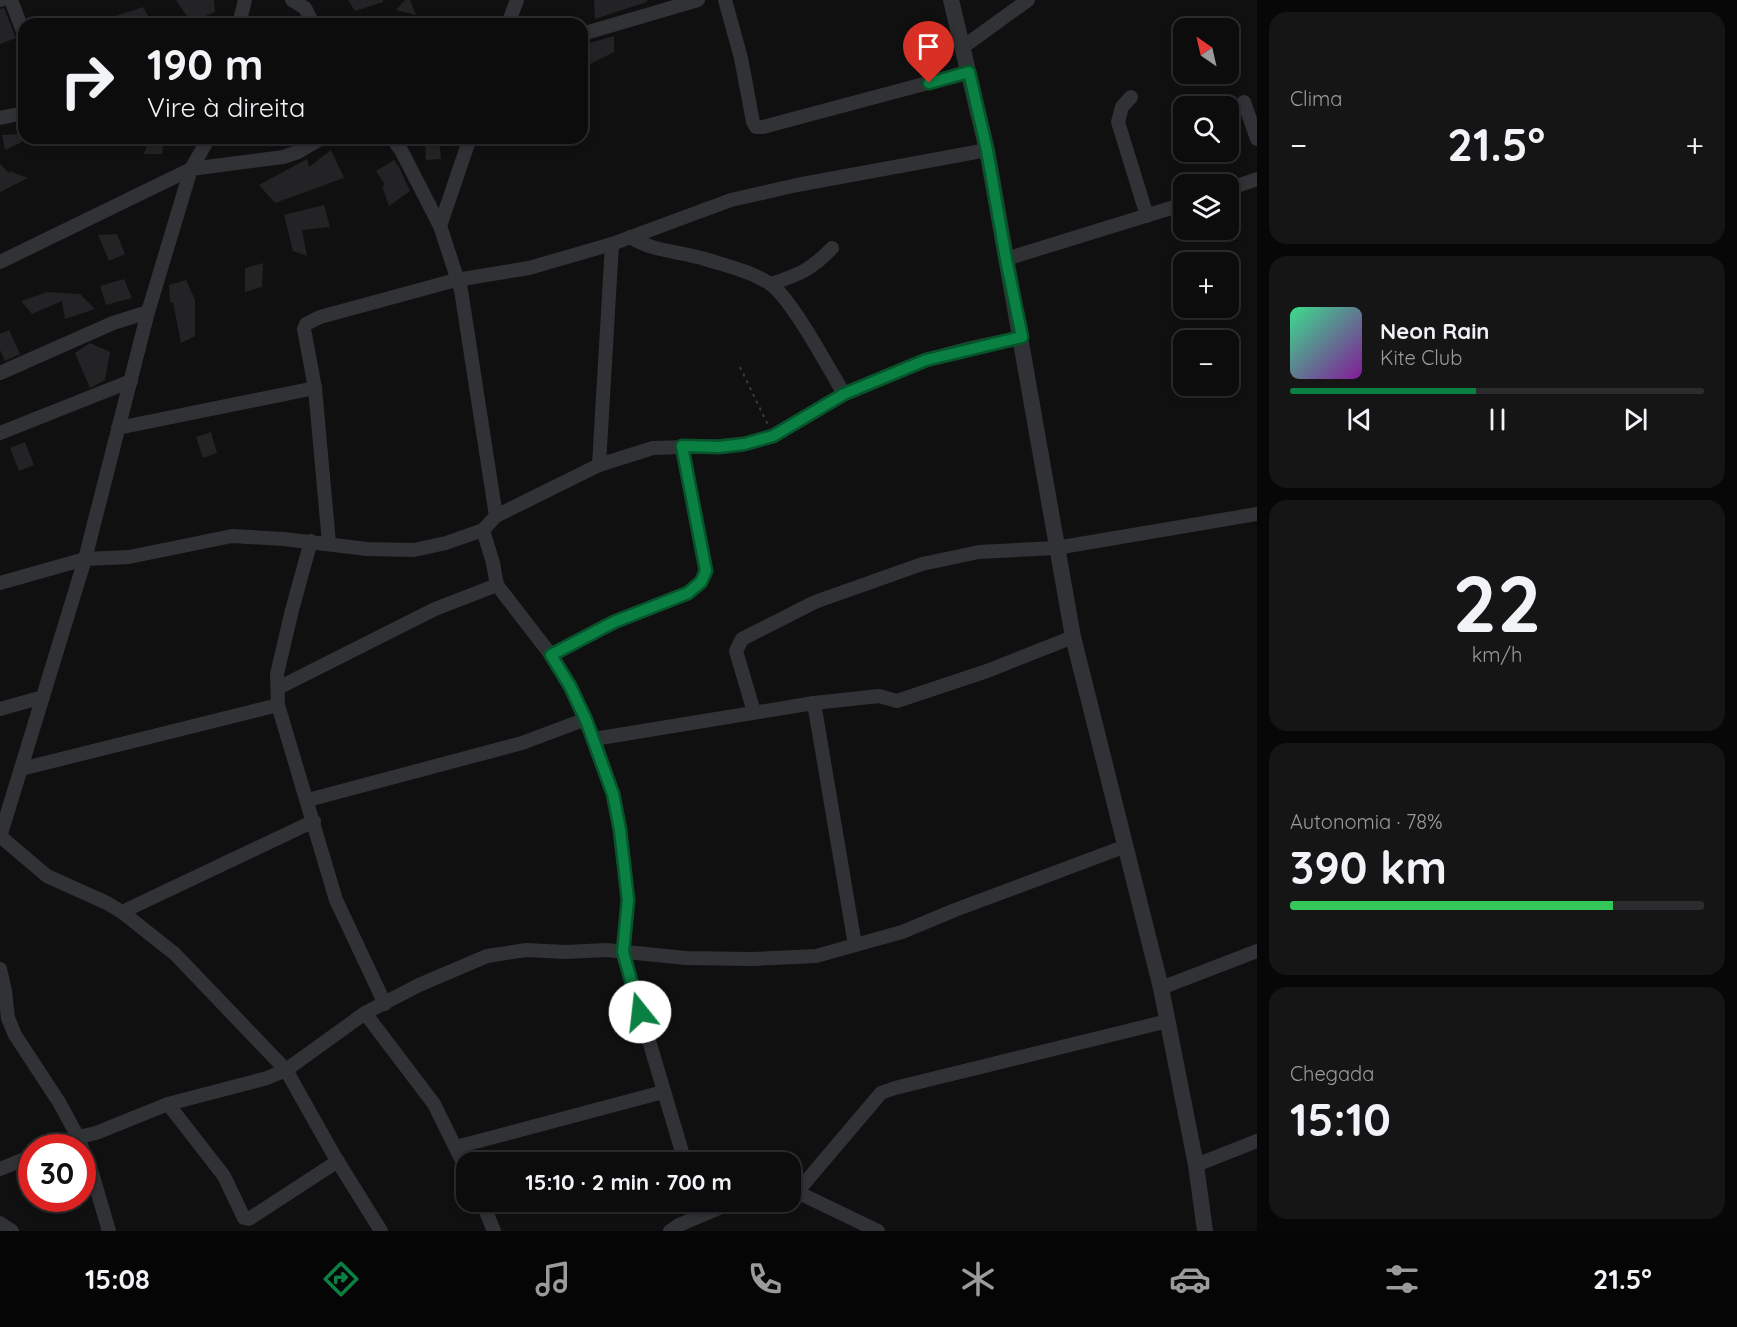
<!DOCTYPE html>
<html lang="pt">
<meta charset="utf-8">
<style>
body{margin:0;font-family:Quicksand,sans-serif;background:#151516;color:#f1f3f6;height:100vh;display:flex;flex-direction:column;font-size:22px;white-space:nowrap}
*{box-sizing:border-box;margin:0}
p{font-size:20px;color:#9a9b9d}
.icon{flex:none;width:33px;height:33px;fill:none;stroke:currentColor;stroke-width:2;stroke-linecap:round;stroke-linejoin:round}
.map{position:relative;flex:1;overflow:hidden}
.panel{display:flex;flex-direction:column;gap:12px;padding:12px;background:#070707;width:480px}
.panel>*{flex:none}
.banner{position:absolute;left:18px;top:18px;width:570px;height:126px;border-radius:18px;box-shadow:0 3px 9px #0003,0 0 0 2px #2c2c2e;background:#0c0c0d;color:#f1f3f6;overflow:hidden}
.needle{width:39px;rotate:326deg}
.tools{position:absolute;left:1173px;top:18px;display:grid;gap:12px}
.tools a{display:grid;place-items:center;width:66px;height:66px;border-radius:12px;background:#0c0c0d;box-shadow:0 3px 9px #0003,0 0 0 2px #2c2c2e;font-size:30px}
.speed{position:absolute;left:18px;top:1134px;display:flex;gap:12px;font-size:30px;font-weight:700;text-align:center}
.speed>*{display:grid;place-content:center;width:78px;height:78px;border-radius:50%;background:#0c0c0d;box-shadow:0 3px 9px #0003,0 0 0 2px #2c2c2e;line-height:1}
.speed .limit{border:9px solid #d22;background:#fff;color:#111}
.pin{position:absolute;display:grid;place-items:center;width:51px;height:51px;color:#fff;margin:-62px -26px;border-radius:50% 50% 50% 0;rotate:-45deg;box-shadow:0 0 6px #0007}
.pin .icon{rotate:45deg}
.me{position:absolute;width:66px;margin:-33px;rotate:344deg;stroke-linejoin:round;filter:drop-shadow(0 0 4px #0008)}
.turn{display:flex;align-items:center;gap:21px;height:126px;padding:0 30px;font-size:27px}
.turn .icon{width:78px;height:78px;stroke-width:2.5}
.turn b{display:block;font-size:42px;line-height:51px}
.big{font-size:45px;font-weight:700;line-height:1.1}
.panel .widget{flex:1;display:flex;flex-direction:column;justify-content:center;gap:9px;min-width:0;padding:0 21px;border-radius:18px;background:#151516}
.panel .dial{align-items:center;gap:0}
.dial b{font-size:78px;line-height:1}
.song{display:flex;align-items:center;gap:18px}
.cover{width:72px;height:72px;border-radius:9px;background:linear-gradient(135deg,hsl(150 70% 55%),hsl(290 70% 35%))}
.played{height:6px;border-radius:3px;background:linear-gradient(90deg,#0b8043 45%,#2c2c2e 45%)}
.keys{display:flex;justify-content:space-around;direction:ltr}
.heat{display:flex;justify-content:space-between;align-items:center;font-size:33px;direction:ltr}
.charge{height:9px;border-radius:4px;background:linear-gradient(90deg,#34c759 78%,#2c2c2e 0)}
.trip{position:absolute;left:456px;top:1152px;width:345px;height:60px;border-radius:18px;background:#0c0c0d;box-shadow:0 3px 9px #0003,0 0 0 2px #2c2c2e;font-weight:700;line-height:60px;text-align:center}
.tabs{display:flex;height:96px;justify-content:space-around;align-items:center;background:#050505;color:#9a9b9d}
.tabs .icon{width:42px;height:42px}
.tabs .active{color:#0b8043}
.tabs b{font-size:27px;color:#f1f3f6}
main{display:flex;flex:1;min-height:0}
.map>svg:first-child{display:block}
</style>
<main>
<div class="map">
<svg width="1257" height="1231" viewBox="0 0 1257 1231">
<rect width="100%" height="100%" fill="#101011"/>
<g fill="#232325">
<path d="M176,0H214L215,12L191,22Z"/>
<path d="M348,0H383V2L355,11Z"/>
<path d="M405,0H410L416,15L396,10Z"/>
<path d="M594,0H647V2L595,19Z"/>
<path d="M143,7L149,18L137,24H98V22Z"/>
<path d="M4,8L16,38L0,44V9Z"/>
<path d="M614,36V52L590,64V43Z"/>
<path d="M19,134L22,142L5,150L2,135Z"/>
<path d="M149,138H164L162,154H144Z"/>
<path d="M425,138H439L441,159L426,160Z"/>
<path d="M331,150L344,178L275,203L259,185L307,159L309,167Z"/>
<path d="M394,160L399,167L410,191L389,206L382,186L385,185L376,171Z"/>
<path d="M0,164L10,174L9,171L28,178L0,192Z"/>
<path d="M324,205L330,227L302,230L307,256L293,251L284,215Z"/>
<path d="M117,234L125,254L109,261L98,235Z"/>
<path d="M263,263L262,287L245,292V268Z"/>
<path d="M124,279L132,298L106,305L100,286Z"/>
<path d="M186,280L195,300V336L181,343L173,302L170,303L169,285Z"/>
<path d="M47,292L80,294L95,309L65,319L62,301L32,314L21,301Z"/>
<path d="M9,330L20,354L5,361L0,350V334Z"/>
<path d="M90,343L110,352L105,380L90,388L75,353Z"/>
<path d="M211,432L217,453L203,458L196,437Z"/>
<path d="M25,442L34,465L19,471L10,448Z"/>
</g>
<g fill="none" stroke-linecap="round" stroke-linejoin="round">
<path stroke="#37393d" stroke-width="2" stroke-dasharray="3 4.5" stroke-linecap="butt" d="M740,367L768,425"/>
<g stroke="#313236" stroke-width="14">
<path d="M0,0H1"/>
<path d="M11,0L24,34"/>
<path d="M292,0L305,8L313,24"/>
<path d="M725,0L741,58L753,122L756,127H763L969,72"/>
<path d="M239,24L245,0"/>
<path d="M508,24L517,0"/>
<path d="M582,34L698,0"/>
<path d="M963,47L1028,0"/>
<path d="M1131,97L1122,107L1118,122L1147,216"/>
<path d="M1244,102L1257,139"/>
<path d="M0,118L24,113"/>
<path d="M392,138L401,150L440,226L461,290L496,516"/>
<path d="M1228,189L1257,179"/>
<path d="M440,226L470,138"/>
<path d="M630,237C654,252 679,251 705,259C727,266 750,271 769,283C791,297 829,369 844,394"/>
<path d="M1006,259L1184,204"/>
<path d="M0,262L191,169L283,157L298,152L322,138"/>
<path d="M771,284C800,274 811,270 832,248"/>
<path d="M0,373L113,323L148,312"/>
<path d="M315,388L329,543"/>
<path d="M118,428L315,388L304,329L306,324L320,317L456,280L529,268L612,244L731,200L797,185L987,150"/>
<path d="M0,433L131,381"/>
<path d="M599,465L612,244"/>
<path d="M483,530L493,563L497,585L551,655L570,686L594,739L613,794L620,830L628,900L623,953L685,1162"/>
<path d="M311,541L292,610L277,674L278,705L336,900L385,1004"/>
<path d="M0,583L85,559L129,557L232,536L284,539L367,549L414,550L446,543L483,530L496,516L599,465L653,448L719,446L744,444L773,436L844,394L926,360L970,348L1022,337"/>
<path d="M551,655L614,622L688,593L701,582L706,571L682,446"/>
<path d="M278,688L435,609L497,585"/>
<path d="M814,703L879,696L897,701L987,671L1073,637"/>
<path d="M0,709L43,697"/>
<path d="M754,712L736,651L742,639L815,602L922,564L979,552L1056,548L1257,514"/>
<path d="M594,739L814,703L855,945"/>
<path d="M21,769L278,705"/>
<path d="M308,800L522,743L586,719"/>
<path d="M0,836L47,876L107,903L122,912L175,954L286,1070L335,1157L381,1231"/>
<path d="M0,837L85,559L148,312L191,169L209,138"/>
<path d="M122,912L314,821"/>
<path d="M0,969L5,991L8,1018L15,1035L59,1102L78,1137L51,1148"/>
<path d="M1161,988L1257,951"/>
<path d="M365,1013L434,1104L466,1169"/>
<path d="M168,1104L224,1176L244,1218L249,1219L338,1161"/>
<path d="M456,1147L663,1092"/>
<path d="M82,1148L78,1137L96,1133L168,1104L267,1078L286,1070L365,1013L419,985L487,956L526,950L565,952L606,950L686,958L752,959L816,956L902,932L955,910L1126,846"/>
<path d="M82,1149L92,1173L109,1231"/>
<path d="M1196,1165L1257,1141"/>
<path d="M0,1169L32,1156"/>
<path d="M790,1192H797L878,1231"/>
<path d="M797,1192L881,1093L895,1088L1168,1021"/>
<path d="M482,1202L494,1231"/>
<path d="M0,1223L12,1231"/>
<path d="M670,1231L679,1225L733,1202"/>
</g>
<path stroke="#313236" stroke-width="16" d="M951,0L987,150L1073,637L1161,988L1196,1165L1205,1231"/>
</g>
<g fill="none" stroke-linecap="round" stroke-linejoin="round">
<defs>
<path id="route" d="M640,1012L623,952L628,900L620,830L613,794L586,720L570,686L551,655L614,622L688,593L701,582L706,571L682,446L719,447L744,444L773,436L844,394L926,360L1022,337L1006,259L987,150L969,72L929,83"/>
</defs>
<use href="#route" stroke="#07532c" stroke-width="15"/>
<use href="#route" stroke="#0b8043" stroke-width="10"/>
</g>
</svg>
<div class="tools">
<a><svg class="needle" viewBox="-14 -14 28 28"><path d="M0-13l5 13h-10z" fill="#e53935"/><path d="M0 13l5-13h-10z" fill="#9a9b9d"/></svg></a>
<a><svg class="icon" aria-label="search" viewBox="0 0 24 24"><circle cx="10" cy="10" r="6"/><path d="M15 15l6 6"/></svg></a>
<a><svg class="icon" aria-label="layers" viewBox="0 0 24 24"><path d="M12 4l9 5-9 5-9-5zM3 14l9 5 9-5"/></svg></a>
<a>+</a>
<a>−</a>
</div>
<div class="speed"><div class="limit">30</div></div>
<div class="pin" style="left:929px;top:83px;background:#d93025"><svg class="icon" aria-label="arrive" viewBox="0 0 24 24"><path d="M6 21V4h12l-3 4 3 4H6"/></svg></div>
<svg class="me" style="left:640px;top:1012px" viewBox="-20 -20 40 40"><circle r="19" fill="#fff"/><path d="M0-13L10 11 0 6-10 11z" fill="#0b8043"/></svg>
<div class="trip">15:10 · 2 min · 700 m</div>
<div class="banner">
<div class="turn"><svg class="icon" aria-label="right" viewBox="0 0 24 24"><path d="M7 20v-9h11M14 6l5 5-5 5"/></svg><div><b>190 m</b>Vire à direita</div></div>
</div>
</div>
<section class="panel">
<div class="widget"><p>Clima</p>
<div class="heat"><a>−</a><b class="big">21.5°</b><a>+</a></div>
</div>
<div class="widget">
<div class="song"><i class="cover"></i><div><b>Neon Rain</b><p>Kite Club</p></div></div>
<div class="played"></div>
<div class="keys"><svg class="icon" aria-label="previous" viewBox="0 0 24 24"><path d="M18 5L8 12l10 7zM5 5v14"/></svg><svg class="icon" aria-label="pause" viewBox="0 0 24 24"><path d="M8 5v14M16 5v14"/></svg><svg class="icon" aria-label="next" viewBox="0 0 24 24"><path d="M6 5l10 7-10 7zM19 5v14"/></svg></div>
</div>
<div class="widget dial"><b>22</b><p>km/h</p></div>
<div class="widget"><p>Autonomia · 78%</p><b class="big">390 km</b><div class="charge"></div></div>
<div class="widget"><p>Chegada</p><b class="big">15:10</b></div>
</section>
</main>
<nav class="tabs">
<b>15:08</b>
<svg class="icon active" aria-label="directions" viewBox="0 0 24 24"><path d="M12 3l9 9-9 9-9-9zM9 14v-3h6M13 9l2 2-2 2"/></svg>
<svg class="icon" aria-label="music" viewBox="0 0 24 24"><path d="M9 18V5l10-2v13"/><circle cx="6" cy="18" r="3"/><circle cx="16" cy="16" r="3"/></svg>
<svg class="icon" aria-label="phone" viewBox="0 0 24 24"><path d="M5 4h4l2 5-3 2q2 4 5 5l2-3 5 2v4C11 20 4 13 5 4z"/></svg>
<svg class="icon" aria-label="climate" viewBox="0 0 24 24"><path d="M12 3v18M4 7l16 10M4 17L20 7"/></svg>
<svg class="icon" aria-label="car" viewBox="0 0 24 24"><path d="M5 17H2v-5l4-1 3-4h7l3 4 3 1v5h-3M9 17h6M6 11h13"/><circle cx="7" cy="17" r="2"/><circle cx="17" cy="17" r="2"/></svg>
<svg class="icon" aria-label="filters" viewBox="0 0 24 24"><path d="M4 7h16M4 17h16"/><circle cx="9" cy="7" r="2"/><circle cx="15" cy="17" r="2"/></svg>
<b>21.5°</b>
</nav>
